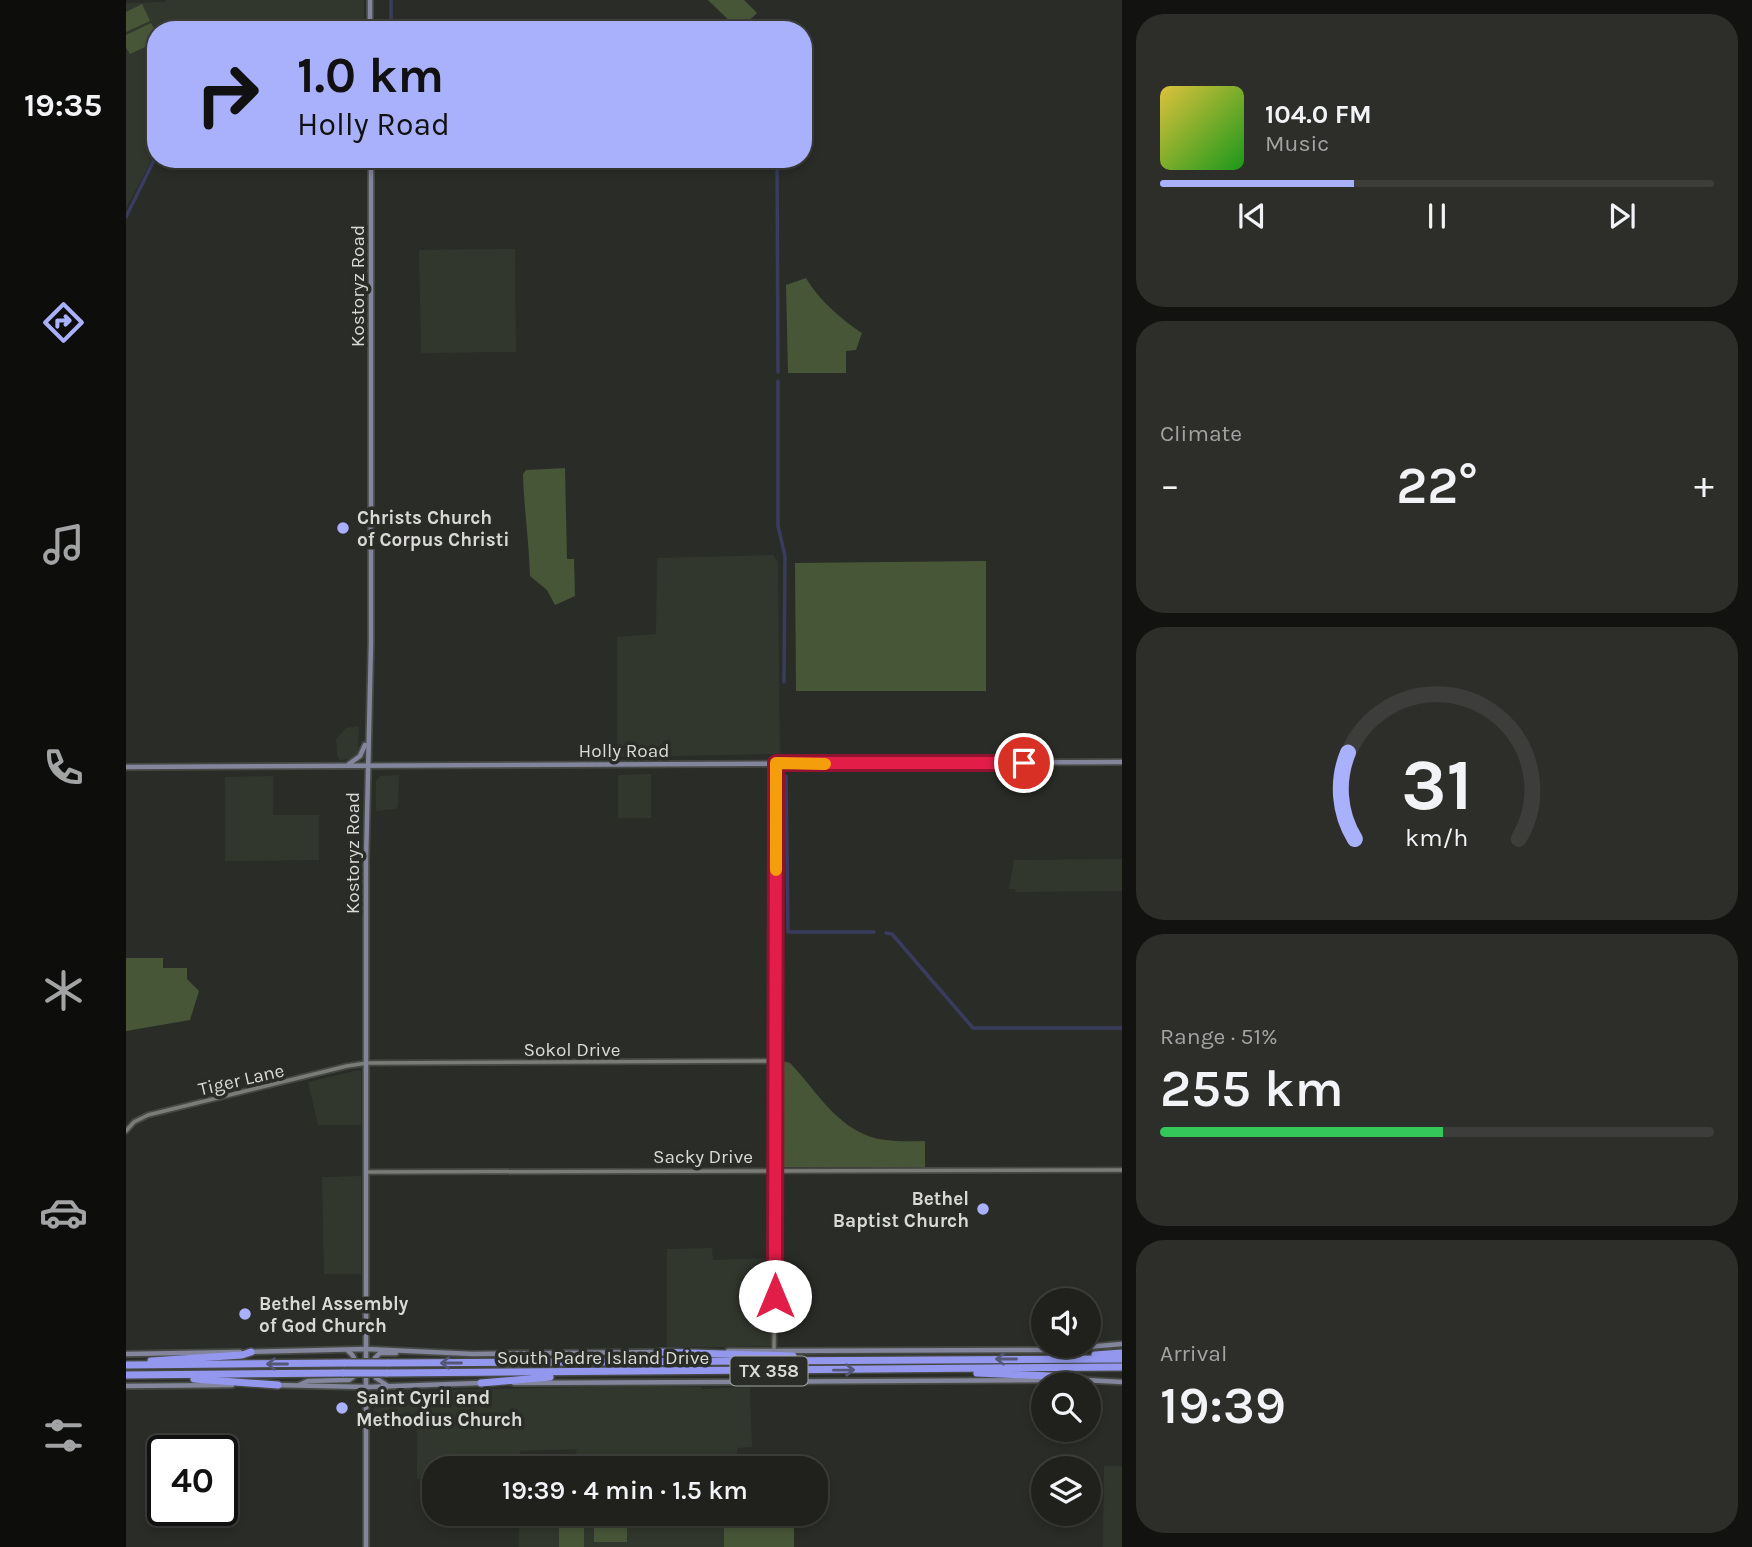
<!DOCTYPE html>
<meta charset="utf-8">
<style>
body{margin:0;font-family:Karla,sans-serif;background:#2d2e2a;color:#f1f3f6;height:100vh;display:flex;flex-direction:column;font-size:26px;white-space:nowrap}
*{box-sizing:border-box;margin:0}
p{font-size:23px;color:#a2a3a4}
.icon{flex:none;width:38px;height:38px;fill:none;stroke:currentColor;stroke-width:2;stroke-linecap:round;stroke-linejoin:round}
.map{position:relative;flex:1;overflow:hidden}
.drawer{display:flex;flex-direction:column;gap:14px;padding:14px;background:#121210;width:630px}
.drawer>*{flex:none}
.top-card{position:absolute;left:21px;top:21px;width:665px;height:147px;border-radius:28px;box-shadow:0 4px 10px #0003,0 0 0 2px #3d3e3b;background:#a9b0fc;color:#111;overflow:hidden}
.fabs{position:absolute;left:905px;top:1288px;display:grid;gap:14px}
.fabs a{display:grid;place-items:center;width:70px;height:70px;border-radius:50%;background:#20211d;box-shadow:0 4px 10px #0003,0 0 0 2px #3d3e3b;font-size:35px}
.speed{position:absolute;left:21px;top:1435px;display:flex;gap:14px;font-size:35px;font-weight:700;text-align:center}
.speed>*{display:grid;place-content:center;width:91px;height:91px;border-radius:50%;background:#20211d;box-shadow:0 4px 10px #0003,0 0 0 2px #3d3e3b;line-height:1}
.speed .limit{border:4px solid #111;border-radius:10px;background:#fff;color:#111}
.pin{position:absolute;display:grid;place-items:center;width:60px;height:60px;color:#fff;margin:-30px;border:4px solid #fff;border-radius:50%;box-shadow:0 2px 7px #0007}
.me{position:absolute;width:77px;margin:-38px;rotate:0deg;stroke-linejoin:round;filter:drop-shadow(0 0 5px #0008)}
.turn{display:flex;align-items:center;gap:24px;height:147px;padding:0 35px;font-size:32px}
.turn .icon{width:91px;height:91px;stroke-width:2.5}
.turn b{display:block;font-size:49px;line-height:60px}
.big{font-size:52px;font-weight:600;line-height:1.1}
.drawer .card{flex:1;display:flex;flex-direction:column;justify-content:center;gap:10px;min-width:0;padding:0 24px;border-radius:28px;background:#2d2e2a}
.drawer .dial{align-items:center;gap:0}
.dial svg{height:182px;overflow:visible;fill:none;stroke:#3d3e3b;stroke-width:7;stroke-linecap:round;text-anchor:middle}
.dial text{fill:#f1f3f6;stroke:none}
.song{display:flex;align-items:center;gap:21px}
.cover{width:84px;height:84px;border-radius:10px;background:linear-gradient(135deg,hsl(50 70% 55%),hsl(120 70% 35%))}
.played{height:7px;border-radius:4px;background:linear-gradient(90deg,#a9b0fc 35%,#3d3e3b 35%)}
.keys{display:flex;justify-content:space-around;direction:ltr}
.heat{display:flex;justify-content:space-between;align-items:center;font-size:38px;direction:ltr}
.charge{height:10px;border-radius:5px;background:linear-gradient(90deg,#34c759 51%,#3d3e3b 0)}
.trip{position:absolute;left:296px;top:1456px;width:406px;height:70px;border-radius:28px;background:#20211d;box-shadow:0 4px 10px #0003,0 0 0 2px #3d3e3b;font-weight:600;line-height:70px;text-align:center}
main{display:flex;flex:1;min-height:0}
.tab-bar{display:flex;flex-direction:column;width:126px;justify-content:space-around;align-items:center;background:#0d0d0c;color:#a2a3a4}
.tab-bar .icon{width:49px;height:49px}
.tab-bar .active{color:#a9b0fc}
.tab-bar b{font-size:32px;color:#f1f3f6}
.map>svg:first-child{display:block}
</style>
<main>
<nav class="tab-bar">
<b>19:35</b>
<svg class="icon active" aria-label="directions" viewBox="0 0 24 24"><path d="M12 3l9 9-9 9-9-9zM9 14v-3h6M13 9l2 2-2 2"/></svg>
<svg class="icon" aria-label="music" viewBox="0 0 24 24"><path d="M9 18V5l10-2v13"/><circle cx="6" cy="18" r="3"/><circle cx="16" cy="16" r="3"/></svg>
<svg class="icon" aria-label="phone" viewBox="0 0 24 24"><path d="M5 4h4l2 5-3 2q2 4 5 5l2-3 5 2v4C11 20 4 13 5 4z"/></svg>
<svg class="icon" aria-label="climate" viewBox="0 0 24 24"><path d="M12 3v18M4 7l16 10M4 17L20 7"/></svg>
<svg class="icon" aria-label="car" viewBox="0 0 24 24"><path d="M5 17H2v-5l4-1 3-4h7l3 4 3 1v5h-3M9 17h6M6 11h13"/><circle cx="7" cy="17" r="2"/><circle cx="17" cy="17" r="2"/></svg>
<svg class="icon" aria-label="filters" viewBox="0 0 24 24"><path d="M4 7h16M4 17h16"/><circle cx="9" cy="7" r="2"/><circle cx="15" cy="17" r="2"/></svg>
</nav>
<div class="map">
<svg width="996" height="1547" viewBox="0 0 996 1547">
<rect width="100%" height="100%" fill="#2a2c27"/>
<g fill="#32372d">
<path d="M40,0H238V30H30V152L0,208V3L40,2Z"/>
<path d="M389,249L390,352L295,353L293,250Z"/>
<path d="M647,555L652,562L654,754L491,757V637L530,634L531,558Z"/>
<path d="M233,726L232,754L223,759L213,760L211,755L210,739L220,728Z"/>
<path d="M525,774V818H492V775Z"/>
<path d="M273,775L272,806L269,809L250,811V781L254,776Z"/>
<path d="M147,776V815H193V860L99,861V777Z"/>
<path d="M996,859V891L890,892L889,889H883L888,860Z"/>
<path d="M233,1070L235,1071V1125H192L182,1082Z"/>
<path d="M235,1176V1274H198L196,1177Z"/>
<path d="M586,1248L587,1260L646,1258L645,1346L541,1348V1249Z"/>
<path d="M522,1386L575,1387L576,1389L624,1387L626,1447L611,1448V1468H445L451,1449L394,1451L393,1468H308V1479H291V1427H247L249,1400L271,1391Z"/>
<path d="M978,1466H996V1547H977Z"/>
<rect x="393" y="1514" width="205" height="33"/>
</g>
<g fill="#485638">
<path d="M582,0H618L631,13L613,30Z"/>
<path d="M16,4L24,21L0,32V12Z"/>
<path d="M25,23L30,32V42L4,54L0,47V35Z"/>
<path d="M680,278C692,299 716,320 736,333L730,350L720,351V373H662L660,285Z"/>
<path d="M439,468L441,559H448L449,596L429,605L421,590L404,576C403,542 398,509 397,474L400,470Z"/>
<path d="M860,561V691H670L669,563Z"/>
<path d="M0,958H37V968H61V979L73,991L64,1020L0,1031Z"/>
<path d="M656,1061L664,1063C693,1093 714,1135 760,1140C773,1142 786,1141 799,1141V1167H653Z"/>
<rect x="433" y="1514" width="25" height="33"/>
<rect x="598" y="1514" width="70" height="33"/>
<path d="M501,1523V1542H468V1524Z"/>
</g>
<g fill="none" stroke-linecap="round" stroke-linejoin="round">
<g stroke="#3a3c5e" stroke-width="3.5">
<path d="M265,30V0"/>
<path d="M651,159L652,372"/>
<path d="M0,217L30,156"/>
<path d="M652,381V526L659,556L658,682"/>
<path d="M660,776L662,932H748"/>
<path d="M760,933L766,934L847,1028H996"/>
</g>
<defs>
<g id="tertiary">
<path d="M0,1131L8,1122L22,1115L221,1066L241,1063L651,1061"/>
<path d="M241,1172L996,1170"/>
<path d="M648,1350L651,1061L650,764"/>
</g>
<g id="secondary">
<path d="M244,0V30"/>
<path d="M223,764L234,756L239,745"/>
<path d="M0,767L996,762"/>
<path d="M602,1351L925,1350L996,1344"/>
<path d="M122,1352L240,1349L347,1354L533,1352"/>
<path d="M0,1354L114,1352"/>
<path d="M958,1380L996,1382"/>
<path d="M388,1383L936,1380"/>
<path d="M150,1385L241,1387L355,1383"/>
<path d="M173,1385L182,1381L223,1380L227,1377C229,1366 232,1358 222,1351"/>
<path d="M0,1386L106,1385"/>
<path d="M262,1386L250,1378L249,1358L254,1353H270"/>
<path d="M241,1403L260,1388"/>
<path d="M240,1547V862L245,643V159"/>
</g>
<g id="motorway">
<path d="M532,1352L667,1356"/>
<path d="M969,1355L996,1353"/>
<path d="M25,1361L116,1355L125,1352"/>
<path d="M261,1363L996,1359"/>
<path d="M0,1365L219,1363"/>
<path d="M260,1373L996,1367"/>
<path d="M851,1373L925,1376L958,1380"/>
<path d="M0,1375L218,1373"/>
<path d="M68,1379L152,1385"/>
<path d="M355,1383L424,1377"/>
</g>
</defs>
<use href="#tertiary" stroke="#464844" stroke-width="7"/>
<use href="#secondary" stroke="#464844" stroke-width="8"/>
<use href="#motorway" stroke="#464844" stroke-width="10"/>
<use href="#tertiary" stroke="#7a7d77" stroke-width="3.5"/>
<use href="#secondary" stroke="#82859b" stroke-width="4.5"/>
<use href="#motorway" stroke="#9398ee" stroke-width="7"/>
<defs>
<g id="motorway-bridge">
<path d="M219,1363H261"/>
<path d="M218,1373H260"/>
</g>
</defs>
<use href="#motorway-bridge" stroke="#464844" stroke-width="10" stroke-linecap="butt"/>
<use href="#motorway-bridge" stroke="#9398ee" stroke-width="7"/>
</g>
<defs><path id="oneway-shaft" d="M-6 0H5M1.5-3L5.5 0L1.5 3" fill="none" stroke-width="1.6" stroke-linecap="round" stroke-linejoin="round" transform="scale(1.75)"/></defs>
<g stroke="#545777">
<use href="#oneway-shaft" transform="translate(880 1359) rotate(180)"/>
<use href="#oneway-shaft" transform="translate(325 1363) rotate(180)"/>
<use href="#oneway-shaft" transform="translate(151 1364) rotate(180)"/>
<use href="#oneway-shaft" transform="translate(718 1370) rotate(-1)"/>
</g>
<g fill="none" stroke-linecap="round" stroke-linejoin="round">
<defs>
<path id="route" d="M649,1296L650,763H898"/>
</defs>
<use href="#route" stroke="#92132f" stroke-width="18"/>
<use href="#route" stroke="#e11d48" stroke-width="12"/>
<path stroke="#f59e0b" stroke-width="12" d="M650,870V763L699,764"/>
</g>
<g fill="#a9b0fc" stroke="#2a2c27" stroke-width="2.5">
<circle cx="217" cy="528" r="7"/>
<circle cx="857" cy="1209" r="7"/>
<circle cx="119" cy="1314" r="7"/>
<circle cx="216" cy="1408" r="7"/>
</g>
<g text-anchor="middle" stroke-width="7" stroke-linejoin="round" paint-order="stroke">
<rect fill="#2a2c27" stroke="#a4a6a2" stroke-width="2" x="604.5" y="1356.5" width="77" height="29" rx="5"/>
<g font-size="18" font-weight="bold" fill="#d9dad7">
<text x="643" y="1377">TX 358</text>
</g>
<g font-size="19" fill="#d9dad7" stroke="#2a2c27">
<text transform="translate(231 286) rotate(-90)" y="7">Kostoryz Road</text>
<text x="498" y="757">Holly Road</text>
<text transform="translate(226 853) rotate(-90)" y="7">Kostoryz Road</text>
<text x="446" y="1056">Sokol Drive</text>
<text transform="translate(115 1079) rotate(-13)" y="7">Tiger Lane</text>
<text x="577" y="1163">Sacky Drive</text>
<text x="477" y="1364">South Padre Island Drive</text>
</g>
<g font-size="19" font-weight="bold" fill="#d9dad7" stroke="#2a2c27" text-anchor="start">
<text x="231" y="524">Christs Church<tspan x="231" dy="22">of Corpus Christi</tspan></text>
<text x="843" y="1205" text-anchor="end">Bethel<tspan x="843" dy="22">Baptist Church</tspan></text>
<text x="133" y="1310">Bethel Assembly<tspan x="133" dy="22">of God Church</tspan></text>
<text x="230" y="1404">Saint Cyril and<tspan x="230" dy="22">Methodius Church</tspan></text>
</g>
</g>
</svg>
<div class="fabs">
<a><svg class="icon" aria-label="sound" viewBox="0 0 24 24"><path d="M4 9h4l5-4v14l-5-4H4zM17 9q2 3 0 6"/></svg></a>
<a><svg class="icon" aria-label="search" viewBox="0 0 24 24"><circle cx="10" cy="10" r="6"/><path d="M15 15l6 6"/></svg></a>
<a><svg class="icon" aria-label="layers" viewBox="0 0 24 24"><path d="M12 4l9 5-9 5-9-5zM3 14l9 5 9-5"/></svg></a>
</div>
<div class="speed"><div class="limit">40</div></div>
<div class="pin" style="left:898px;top:763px;background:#d93025"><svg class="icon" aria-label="arrive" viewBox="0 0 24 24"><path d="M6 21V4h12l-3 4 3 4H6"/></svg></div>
<svg class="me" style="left:649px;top:1296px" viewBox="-20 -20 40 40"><circle r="19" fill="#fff"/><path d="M0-13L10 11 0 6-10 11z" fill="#e11d48"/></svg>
<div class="trip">19:39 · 4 min · 1.5 km</div>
<div class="top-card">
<div class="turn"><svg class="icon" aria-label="right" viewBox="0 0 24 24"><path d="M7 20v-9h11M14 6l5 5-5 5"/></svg><div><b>1.0 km</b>Holly Road</div></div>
</div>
</div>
<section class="drawer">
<div class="card">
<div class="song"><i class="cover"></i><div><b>104.0 FM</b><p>Music</p></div></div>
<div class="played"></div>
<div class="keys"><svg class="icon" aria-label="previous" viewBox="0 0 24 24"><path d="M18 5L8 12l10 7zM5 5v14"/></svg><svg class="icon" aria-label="pause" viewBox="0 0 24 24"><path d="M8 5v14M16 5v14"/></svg><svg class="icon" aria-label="next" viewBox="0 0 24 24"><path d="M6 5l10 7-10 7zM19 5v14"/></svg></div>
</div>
<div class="card"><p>Climate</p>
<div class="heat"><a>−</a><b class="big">22°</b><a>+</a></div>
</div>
<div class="card dial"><svg viewBox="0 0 100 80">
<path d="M14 69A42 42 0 1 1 86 69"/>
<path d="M14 69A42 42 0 0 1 11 31" stroke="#a9b0fc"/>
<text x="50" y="56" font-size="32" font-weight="700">31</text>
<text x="50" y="72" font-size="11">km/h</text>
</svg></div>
<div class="card"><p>Range · 51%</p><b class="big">255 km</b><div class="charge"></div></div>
<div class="card"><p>Arrival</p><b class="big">19:39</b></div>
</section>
</main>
